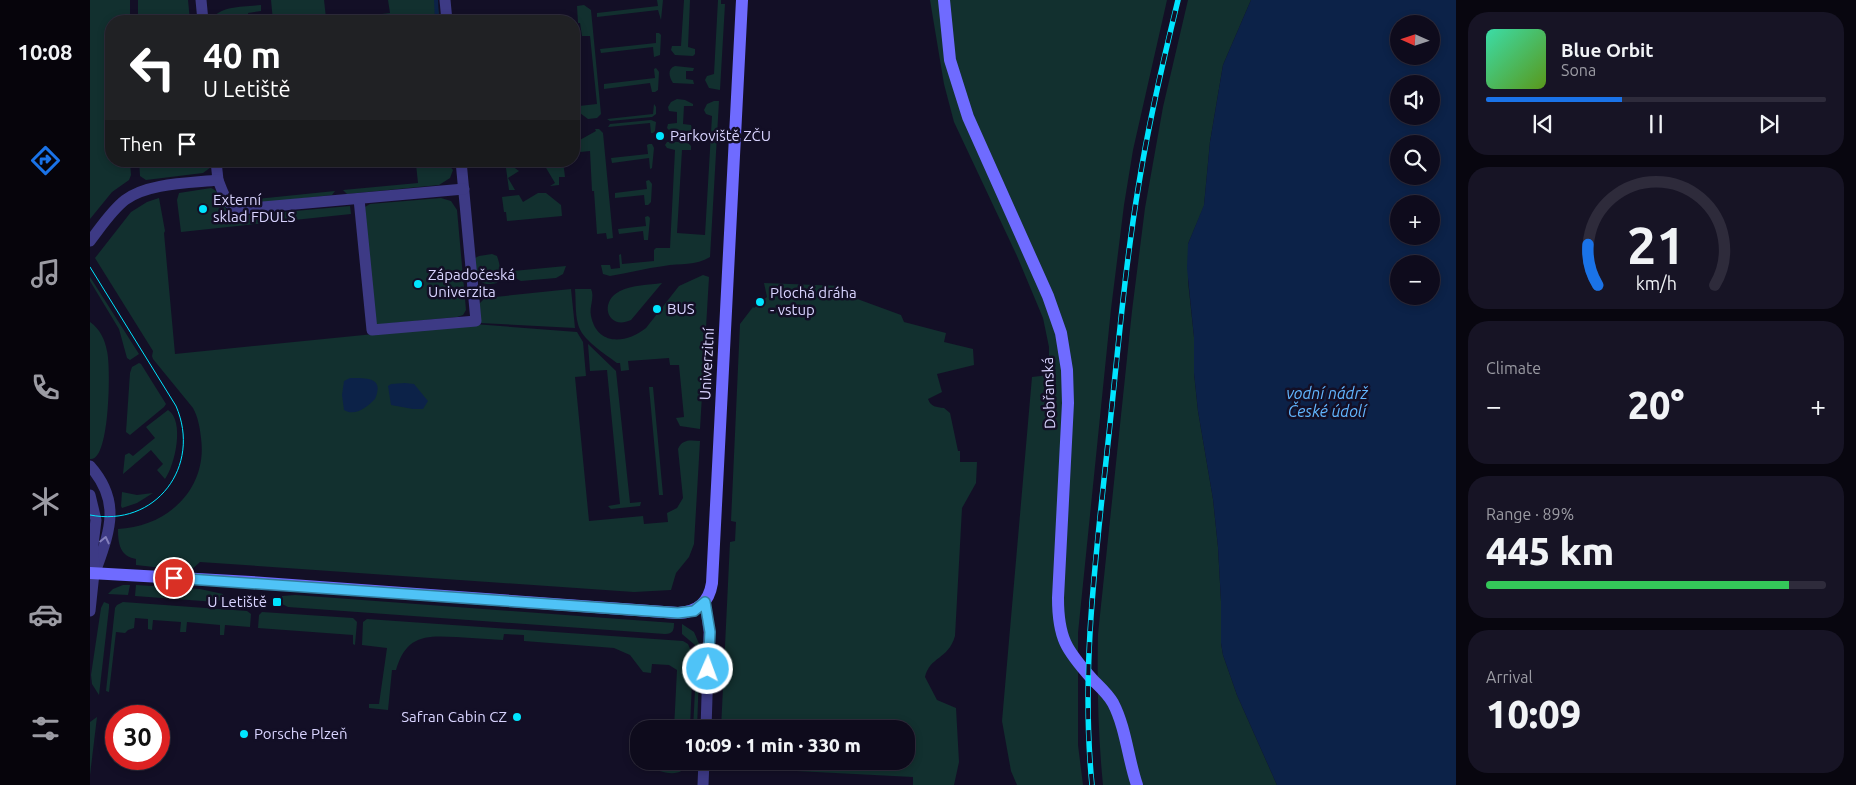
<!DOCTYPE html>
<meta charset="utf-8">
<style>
body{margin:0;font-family:Ubuntu,sans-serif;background:#171425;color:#f1f3f6;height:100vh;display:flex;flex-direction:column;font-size:19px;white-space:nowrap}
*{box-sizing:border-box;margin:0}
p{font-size:16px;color:#9b9ba3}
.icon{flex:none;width:28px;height:28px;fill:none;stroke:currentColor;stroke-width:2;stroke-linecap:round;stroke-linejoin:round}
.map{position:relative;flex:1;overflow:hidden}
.sheet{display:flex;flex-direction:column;gap:12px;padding:12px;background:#08060f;width:400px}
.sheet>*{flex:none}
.top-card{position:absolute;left:15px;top:15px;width:475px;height:152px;border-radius:20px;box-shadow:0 2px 8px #0003,0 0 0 1px #2e2b3b;background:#202124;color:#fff;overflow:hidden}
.needle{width:32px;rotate:273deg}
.controls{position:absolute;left:1300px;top:15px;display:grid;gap:10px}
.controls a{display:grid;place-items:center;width:50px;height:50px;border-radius:50%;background:#0e0b1c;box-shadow:0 2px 8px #0003,0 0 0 1px #2e2b3b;font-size:25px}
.speed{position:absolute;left:15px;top:705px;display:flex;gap:10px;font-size:25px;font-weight:700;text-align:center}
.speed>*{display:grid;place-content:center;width:65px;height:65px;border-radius:50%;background:#0e0b1c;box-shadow:0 2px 8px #0003,0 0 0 1px #2e2b3b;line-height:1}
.speed .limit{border:8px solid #d22;background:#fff;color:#111}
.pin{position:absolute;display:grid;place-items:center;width:42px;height:42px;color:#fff;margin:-21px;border:2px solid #fff;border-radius:50%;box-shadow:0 1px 5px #0007}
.me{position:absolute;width:55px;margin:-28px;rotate:2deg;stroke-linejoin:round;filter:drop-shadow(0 0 4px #0008)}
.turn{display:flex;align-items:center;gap:18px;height:105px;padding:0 15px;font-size:22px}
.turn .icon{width:65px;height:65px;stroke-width:2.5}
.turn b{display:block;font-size:35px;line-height:42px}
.then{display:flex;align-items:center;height:48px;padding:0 15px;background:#0003;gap:10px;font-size:19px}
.big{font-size:38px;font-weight:800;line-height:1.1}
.sheet .tile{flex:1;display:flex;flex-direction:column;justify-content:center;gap:8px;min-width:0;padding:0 18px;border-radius:20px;background:#171425}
.sheet .dial{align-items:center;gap:0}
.dial svg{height:130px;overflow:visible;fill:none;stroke:#2e2b3b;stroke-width:7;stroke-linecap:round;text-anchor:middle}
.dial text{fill:#f1f3f6;stroke:none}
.song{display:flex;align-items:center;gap:15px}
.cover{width:60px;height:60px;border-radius:8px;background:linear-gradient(135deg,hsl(160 70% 55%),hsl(90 70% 35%))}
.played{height:5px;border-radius:2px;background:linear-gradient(90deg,#1a73e8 40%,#2e2b3b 40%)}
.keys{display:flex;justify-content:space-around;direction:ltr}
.heat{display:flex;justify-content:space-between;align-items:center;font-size:28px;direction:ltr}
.charge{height:8px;border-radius:4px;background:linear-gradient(90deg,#34c759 89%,#2e2b3b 0)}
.trip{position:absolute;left:540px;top:720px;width:285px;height:50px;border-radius:20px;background:#0e0b1c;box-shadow:0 2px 8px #0003,0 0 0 1px #2e2b3b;font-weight:800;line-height:50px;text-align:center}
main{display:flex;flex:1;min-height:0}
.dock{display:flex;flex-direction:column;width:90px;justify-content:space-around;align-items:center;background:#06040b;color:#9b9ba3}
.dock .icon{width:35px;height:35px}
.dock .active{color:#1a73e8}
.dock b{font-size:22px;color:#f1f3f6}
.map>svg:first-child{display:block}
</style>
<main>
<nav class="dock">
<b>10:08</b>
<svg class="icon active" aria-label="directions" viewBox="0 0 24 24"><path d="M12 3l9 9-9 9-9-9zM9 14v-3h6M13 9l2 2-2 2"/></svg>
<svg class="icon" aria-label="music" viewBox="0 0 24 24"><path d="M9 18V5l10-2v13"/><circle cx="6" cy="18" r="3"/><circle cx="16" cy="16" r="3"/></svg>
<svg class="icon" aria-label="phone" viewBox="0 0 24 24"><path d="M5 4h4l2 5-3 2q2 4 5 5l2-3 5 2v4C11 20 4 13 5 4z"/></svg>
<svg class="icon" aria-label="climate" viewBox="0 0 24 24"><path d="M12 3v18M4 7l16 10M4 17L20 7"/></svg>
<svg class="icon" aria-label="car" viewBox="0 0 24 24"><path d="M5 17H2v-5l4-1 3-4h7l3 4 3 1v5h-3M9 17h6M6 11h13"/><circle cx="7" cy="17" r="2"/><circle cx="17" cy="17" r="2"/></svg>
<svg class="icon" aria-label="filters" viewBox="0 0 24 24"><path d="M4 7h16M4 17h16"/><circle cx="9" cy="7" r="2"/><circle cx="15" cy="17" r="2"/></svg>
</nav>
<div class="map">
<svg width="1366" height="785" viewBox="0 0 1366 785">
<rect width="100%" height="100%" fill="#130f26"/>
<g fill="#12302f">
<path d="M0,0H40V21H21V161H40L41,175L39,180L22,192L0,219Z"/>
<path d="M48,0H98L100,21H48Z"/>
<path d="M181,0H234L236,18L183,21Z"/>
<path d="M298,0H347L350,21H293L292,14L300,13Z"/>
<path d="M567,0H573L571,20L568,10L507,17V13L568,6Z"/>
<path d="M594,0H600L598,47L605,49V54L603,56L585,55L581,50L582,46H591Z"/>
<path d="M628,0H631V4H635L630,90L619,88L615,80L617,76L624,74Z"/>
<path d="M840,0H1077L1043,150L1034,205L1021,309L988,633V745L993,785H927L921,771L912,721L942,377L959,375V347L953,318L927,256L864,122L854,84Z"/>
<path d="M1098,0H1161L1133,65L1120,142L1114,206L1098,244V281L1104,337V373L1108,411L1123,499L1128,547L1131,601V643L1133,655L1147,695L1187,785H1013C1008,735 1007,684 1008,634L1042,311L1055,208L1073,107Z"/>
<path d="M171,5V11L158,13L159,21H120C130,5 154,7 171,5Z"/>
<path d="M494,5L501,10L511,114L507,118L498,119L490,113L489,106L507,104L500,36H492L490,23H488L487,6Z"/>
<path d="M566,33H569L571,35L570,55L564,57L563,47L511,53L510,49L566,43Z"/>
<path d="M585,66L604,68L603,71H596V79L603,80L604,84L583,83C579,77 577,69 585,66Z"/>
<path d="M566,68L569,72L568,90L565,92H562L560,83L514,89V84L565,78L564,69Z"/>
<path d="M587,99L595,100L603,104V106H594L593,124L601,125L602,129L600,131L579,130L577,128L578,124L587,123V112L579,111L578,107L581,102Z"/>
<path d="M624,101H629L620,257C606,266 590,263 574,266C556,268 538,273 520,276L513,274L511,265H520L521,269L530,268L529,255L531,254L532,264L564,261V250L566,248H580L585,150L577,148L575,145L577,142H597L601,146V150H592L587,233L615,235L622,116L616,114L614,110L617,104Z"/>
<path d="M564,104L566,107V114L562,117L520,121L517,119L563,114Z"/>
<path d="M561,120L566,122L565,131L563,133H561L560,123L518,127L520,124Z"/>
<path d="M505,129H509L513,133L523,238L517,239L516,233L507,234L504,191H502L500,151L490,152L488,141L506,131Z"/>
<path d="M559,144H562L564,148L562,168L560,169L559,158L522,163L521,158L558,154L557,145Z"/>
<path d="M49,161H121V167L113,173L56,180L50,176Z"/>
<path d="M415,161L429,171L418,178L425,190H419Z"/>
<path d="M452,161H473L475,177H469V185L460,186L465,183Z"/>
<path d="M353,162L358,164L363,170L360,178L349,185L257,194L253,190L328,183L326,164Z"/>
<path d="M559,180L562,184L561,202L558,205H555L554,195L525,198V193L557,189L556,181Z"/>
<path d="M121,188C136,194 127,211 150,216L260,206L261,214L91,232L87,200L89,193Z"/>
<path d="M245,191L242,195L152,205L146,201Z"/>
<path d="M448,193H456L471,205L472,216L417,221L416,212H414L412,197L429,195L433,202Z"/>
<path d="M69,198L75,231L74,233L85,354L384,324L487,332L493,342L496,376L485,377L499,521L553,516L554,524L578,522L577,513L587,508L593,498L588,449C592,439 600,440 610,441L604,544L599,557L586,573L581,590L544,592L110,562L100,571L46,565V559C30,556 28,544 28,529C77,527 118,489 111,438C110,428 108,417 103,408L63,359L62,356L63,351L5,258L41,212L57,202Z"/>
<path d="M351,198L361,201L367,210L376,310L373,315L367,317L283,325L275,207L280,204Z"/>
<path d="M558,216L560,218L558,240H554L553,231L529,234L528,229L556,226L555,217Z"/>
<path d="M402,254L407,256C410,264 412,276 407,283C385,288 386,274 385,258L389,256Z"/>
<path d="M476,266L473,274L466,278L431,281L423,277L422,273L423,271Z"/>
<path d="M613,275L619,277L610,429L590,426L586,418L594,417L589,365H580L579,358L538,361L539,370L531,371L530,363H527C515,354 491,339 488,324C485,313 486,300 485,289H501C505,297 499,307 501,316C507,346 536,344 556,328L589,286Z"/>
<path d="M0,277L49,354L40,360L37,358L29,329L0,281Z"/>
<path d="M572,283L541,320C518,331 508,302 530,291C542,285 559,285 572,283Z"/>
<path d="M674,283L752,286L751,293L811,315L814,322L856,333L854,342L883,349L884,365L847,374L852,392L838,399C841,407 846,407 854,408L860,413L868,451H870V462H887L886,483L872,508L865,636C858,660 840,656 835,677L847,700L866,708L869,762L864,785H823V777L629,767L630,761H816V729H631L640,542L645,541L646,522L641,521L650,324L663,307L664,308L677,297Z"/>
<path d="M481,289L485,328L390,323L389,304L395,298Z"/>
<path d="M0,322C10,329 15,340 17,351C21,366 20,463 0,459Z"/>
<path d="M498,344L526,371L540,503L551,502L550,506L521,509L518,506L530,504L517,370L500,371Z"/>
<path d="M49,363L51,364L76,404L74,407L40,435L36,432L40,373L42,367Z"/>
<path d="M559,387H563L573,495H569Z"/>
<path d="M78,410C95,421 85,465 75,479L67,470L73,464L61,450L33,474L35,455L39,453L43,456L65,438L56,427Z"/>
<path d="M32,492L47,495L63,493L47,503L32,508L31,506Z"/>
<path d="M33,585H40L38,595L18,594L23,589Z"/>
<path d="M46,585L110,589L133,594V599L126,602L45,596Z"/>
<path d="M205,595L584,623C584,630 583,634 575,634L198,607L192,604V596Z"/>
<path d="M14,602L19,604V608L9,695L2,684L1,675L11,608Z"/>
<path d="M33,602L157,611L161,614L160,627L135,625L134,635H130V625L97,622L96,632H90L91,622L63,620L62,630L58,629V619L45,618L44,628L38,630L35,633L26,632L19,692L16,691L25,608L27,605Z"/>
<path d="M172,612L263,618L267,622L265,645L263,644V635L168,628L169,615Z"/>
<path d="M277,619L593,641L598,644L603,656L600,729H584L587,670L579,665L562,664L561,673L553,672L540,655L524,648L434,641V635L414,634L413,640C397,639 382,638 366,637C334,635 316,636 306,670H302L298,710L279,708V704H289L297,648L272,645L273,622Z"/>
<path d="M592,624L604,632L610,646L607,729H603L607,652L605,645L592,634Z"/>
<path d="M7,717L0,775V722Z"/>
<path d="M569,761H598C594,777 578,774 567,770Z"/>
</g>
<g fill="#0c2248" fill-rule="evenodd">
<path d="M1161,0H1366V785H1187L1147,695L1133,655L1131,643V601L1128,547L1123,499L1108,411L1104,373V337L1097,268L1098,244L1114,205L1120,142L1133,65ZM1309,24H1341V56H1309ZM1309,84H1341V116H1309ZM1309,144H1341V176H1309ZM1309,204H1341V236H1309ZM1309,264H1341V296H1309Z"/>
<path d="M260,378C276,378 295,377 285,399C277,407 265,417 254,410L252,395L254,381Z"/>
<path d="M315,383L324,384L338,401L333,409H323L301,405L298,386L301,384Z"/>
</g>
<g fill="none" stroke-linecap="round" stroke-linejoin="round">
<path stroke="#0c2248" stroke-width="4" d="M346,0L347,21"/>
<g stroke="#3d3a85" stroke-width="11">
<path d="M111,0L113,21"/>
<path d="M355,0L357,21"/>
<path d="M126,161L128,180"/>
<path d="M269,199L282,330L386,321L371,161"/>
<path d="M0,241C11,227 21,211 35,200C57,183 100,183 128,180C133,192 136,206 150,209L374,189"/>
<path d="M0,466C30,500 21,528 7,567"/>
<path d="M0,495L6,520L3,545L4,573L0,611"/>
<path d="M615,602L619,632L616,729"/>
<path d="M613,785L614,761"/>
</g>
<g stroke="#6f6bff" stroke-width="12">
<path d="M854,0L860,60L878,117L958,296L971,333L977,370L978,403L968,598C968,638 976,650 1003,680C1010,687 1018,694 1023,703C1036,728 1038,759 1047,785"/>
<path d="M0,573L161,582L588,613C608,612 619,602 622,583L652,0"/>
</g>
<path stroke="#00e5ff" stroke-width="1" d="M0,267L86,406C112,466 66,528 0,515"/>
<defs>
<path id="rail" d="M1002,785C991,673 1005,563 1017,452C1027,362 1034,272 1049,183C1059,121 1073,61 1088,0"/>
</defs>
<use href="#rail" stroke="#00e5ff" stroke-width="5.5"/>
<use href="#rail" stroke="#130f26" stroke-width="4" stroke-dasharray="11" stroke-linecap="butt"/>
</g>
<defs><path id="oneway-chevron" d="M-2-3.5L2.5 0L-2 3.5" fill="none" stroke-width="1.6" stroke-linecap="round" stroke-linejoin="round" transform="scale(1.25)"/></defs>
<use stroke="#837fbc" href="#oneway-chevron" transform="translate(15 540) rotate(-77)"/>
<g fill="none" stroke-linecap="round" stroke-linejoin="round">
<defs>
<path id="route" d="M84,578L588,613L604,611L615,602L620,632L618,669"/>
</defs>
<use href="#route" stroke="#337fa1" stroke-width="12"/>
<use href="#route" stroke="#4fc3f7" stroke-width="9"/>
</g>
<g fill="#00e5ff" stroke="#130f26" stroke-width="2">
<circle cx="570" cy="136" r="5"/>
<circle cx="113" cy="209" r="5"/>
<circle cx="328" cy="284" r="5"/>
<circle cx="670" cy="302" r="5"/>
<circle cx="567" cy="309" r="5"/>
<rect x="182" y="597" width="10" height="10" rx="2.5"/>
<circle cx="427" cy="717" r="5"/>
<circle cx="154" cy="734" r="5"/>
</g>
<g text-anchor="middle" stroke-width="5" stroke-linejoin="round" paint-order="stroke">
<g font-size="15" fill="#d9d4ff" stroke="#130f26" text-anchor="start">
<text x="580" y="141">Parkoviště ZČU</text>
<text x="123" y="205">Externí<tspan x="123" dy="17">sklad FDULS</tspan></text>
<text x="338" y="280">Západočeská<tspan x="338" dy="17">Univerzita</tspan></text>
<text x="680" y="298">Plochá dráha<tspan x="680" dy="17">- vstup</tspan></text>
<text x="577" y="314">BUS</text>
<text x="177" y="607" text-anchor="end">U Letiště</text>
<text x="417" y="722" text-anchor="end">Safran Cabin CZ</text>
<text x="164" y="739">Porsche Plzeň</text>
</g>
<g font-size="15" fill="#d9d4ff" stroke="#130f26">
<text transform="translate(617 364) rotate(-87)" y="5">Univerzitní</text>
<text transform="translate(959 393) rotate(-92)" y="5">Dobřanská</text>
</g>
<g font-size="16" font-style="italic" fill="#62b6ff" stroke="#130f26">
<text x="1237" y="399">vodní nádrž<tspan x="1237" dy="18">České údolí</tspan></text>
</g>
</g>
</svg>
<div class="controls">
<a><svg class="needle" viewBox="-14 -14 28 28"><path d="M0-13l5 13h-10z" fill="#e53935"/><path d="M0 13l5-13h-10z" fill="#9b9ba3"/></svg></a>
<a><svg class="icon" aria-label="sound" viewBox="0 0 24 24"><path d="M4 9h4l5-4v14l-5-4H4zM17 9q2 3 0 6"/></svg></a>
<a><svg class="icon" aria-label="search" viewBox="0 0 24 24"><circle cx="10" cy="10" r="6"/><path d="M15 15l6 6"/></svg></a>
<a>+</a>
<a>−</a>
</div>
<div class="speed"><div class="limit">30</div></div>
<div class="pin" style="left:84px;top:578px;background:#d93025"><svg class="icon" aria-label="arrive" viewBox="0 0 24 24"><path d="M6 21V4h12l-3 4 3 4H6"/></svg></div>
<svg class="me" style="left:618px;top:669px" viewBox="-20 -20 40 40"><circle r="17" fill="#4fc3f7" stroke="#fff" stroke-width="3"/><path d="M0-11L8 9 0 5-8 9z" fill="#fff"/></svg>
<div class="trip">10:09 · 1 min · 330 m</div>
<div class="top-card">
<div class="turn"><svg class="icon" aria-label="left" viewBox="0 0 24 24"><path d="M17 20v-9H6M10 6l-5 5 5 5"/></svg><div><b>40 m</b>U Letiště</div></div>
<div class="then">Then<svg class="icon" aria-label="arrive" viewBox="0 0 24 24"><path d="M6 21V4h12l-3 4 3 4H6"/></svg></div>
</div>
</div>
<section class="sheet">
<div class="tile">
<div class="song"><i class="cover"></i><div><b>Blue Orbit</b><p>Sona</p></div></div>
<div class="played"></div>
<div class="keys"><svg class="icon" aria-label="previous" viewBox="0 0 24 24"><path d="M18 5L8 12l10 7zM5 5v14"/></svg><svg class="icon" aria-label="pause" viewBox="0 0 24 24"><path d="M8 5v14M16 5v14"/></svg><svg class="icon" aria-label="next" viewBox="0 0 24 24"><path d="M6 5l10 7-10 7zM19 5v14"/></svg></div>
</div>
<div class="tile dial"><svg viewBox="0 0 100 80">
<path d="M14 69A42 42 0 1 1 86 69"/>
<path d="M14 69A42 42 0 0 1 8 44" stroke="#1a73e8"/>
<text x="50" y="56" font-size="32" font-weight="700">21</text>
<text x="50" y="72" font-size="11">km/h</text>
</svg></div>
<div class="tile"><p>Climate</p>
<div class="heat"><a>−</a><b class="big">20°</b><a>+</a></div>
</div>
<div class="tile"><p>Range · 89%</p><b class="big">445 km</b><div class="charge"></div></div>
<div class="tile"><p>Arrival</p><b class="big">10:09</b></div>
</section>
</main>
